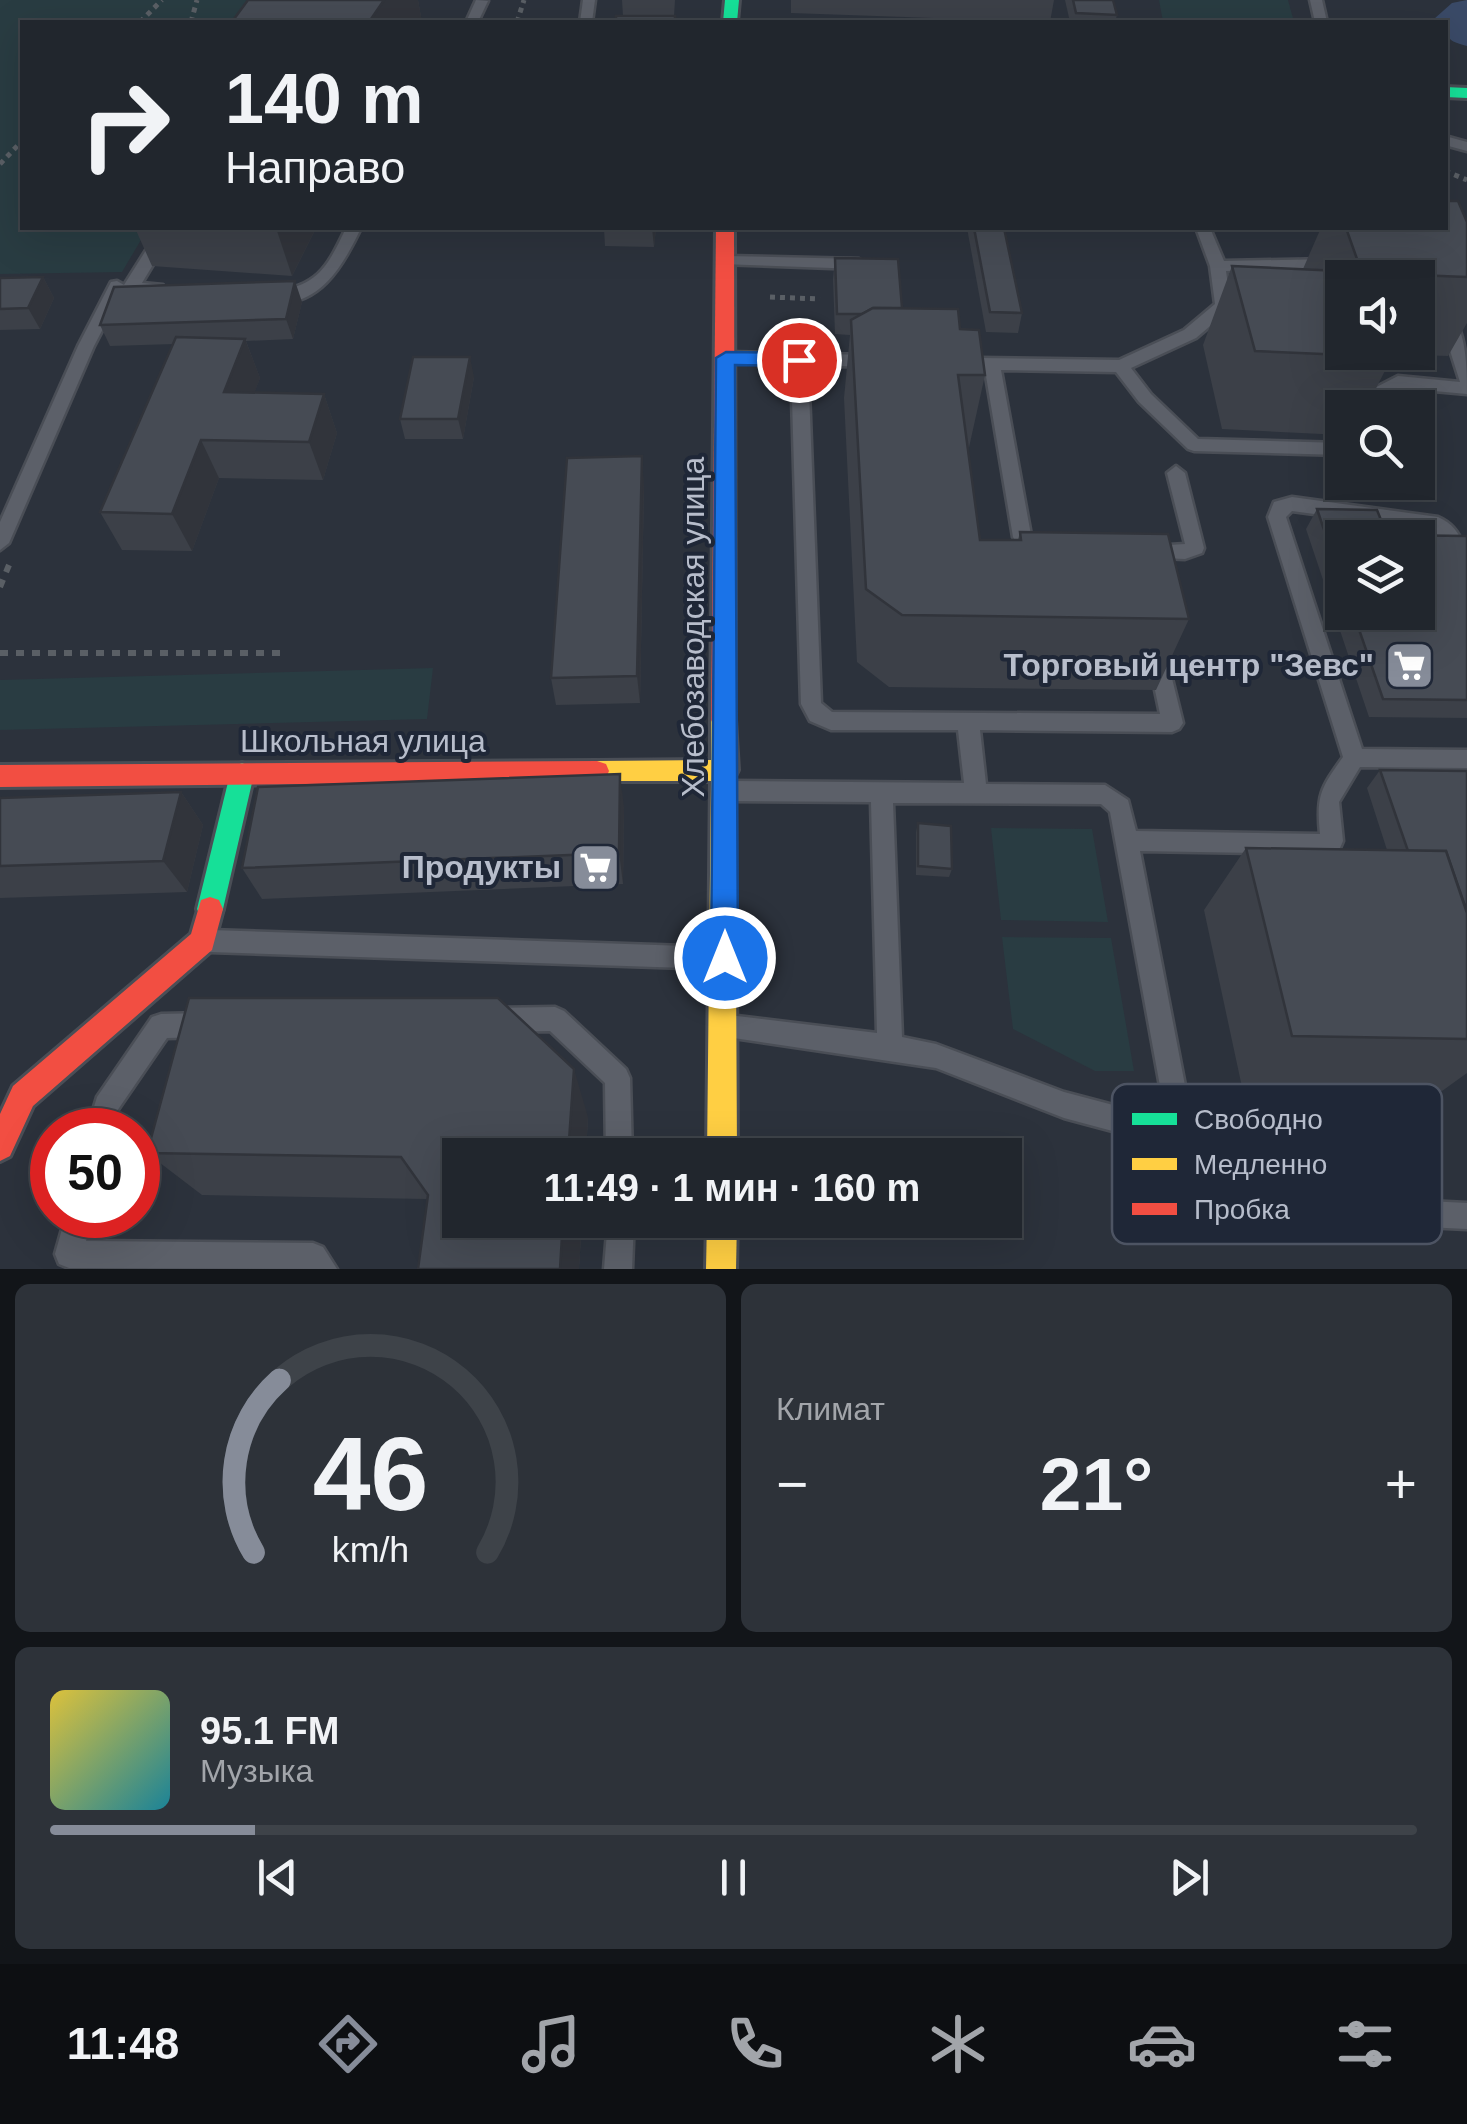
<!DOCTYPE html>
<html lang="ru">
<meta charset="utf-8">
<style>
body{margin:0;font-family:Helvetica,sans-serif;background:#2d3239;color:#f1f3f6;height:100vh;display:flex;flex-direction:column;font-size:38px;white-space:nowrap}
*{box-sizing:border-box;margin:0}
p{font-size:32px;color:#a2a5aa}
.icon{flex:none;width:55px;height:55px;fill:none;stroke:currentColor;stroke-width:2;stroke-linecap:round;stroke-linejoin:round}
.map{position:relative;height:1269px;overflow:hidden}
.drawer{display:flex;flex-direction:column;gap:15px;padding:15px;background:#121519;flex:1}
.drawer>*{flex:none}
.hud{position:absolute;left:20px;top:20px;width:1428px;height:210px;border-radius:0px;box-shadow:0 10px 40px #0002,0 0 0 2px #3e4349;background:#21262d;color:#f1f3f6;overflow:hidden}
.fabs{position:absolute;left:1325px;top:260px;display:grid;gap:20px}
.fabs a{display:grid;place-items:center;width:110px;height:110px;border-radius:0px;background:#21262d;box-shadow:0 10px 40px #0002,0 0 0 2px #3e4349;font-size:50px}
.speed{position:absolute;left:30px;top:1108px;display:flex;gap:20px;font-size:50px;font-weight:700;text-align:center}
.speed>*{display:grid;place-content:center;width:130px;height:130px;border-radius:50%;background:#21262d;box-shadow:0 10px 40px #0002,0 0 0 2px #3e4349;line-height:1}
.speed .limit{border:15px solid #d22;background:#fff;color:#111}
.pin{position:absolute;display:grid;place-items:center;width:85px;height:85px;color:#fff;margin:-42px;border:5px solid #fff;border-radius:50%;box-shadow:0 2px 10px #0007}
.me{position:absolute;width:110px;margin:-55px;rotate:0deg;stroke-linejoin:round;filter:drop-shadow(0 0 8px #0008)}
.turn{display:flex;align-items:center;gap:35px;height:210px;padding:0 40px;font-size:45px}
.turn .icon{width:130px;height:130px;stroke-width:2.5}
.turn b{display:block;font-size:70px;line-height:85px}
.big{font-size:75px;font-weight:600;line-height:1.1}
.drawer .card{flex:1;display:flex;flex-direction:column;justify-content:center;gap:15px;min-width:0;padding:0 35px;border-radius:15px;background:#2d3239}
.drawer .dial{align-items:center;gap:0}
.dial svg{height:260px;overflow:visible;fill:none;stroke:#3e4349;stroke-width:7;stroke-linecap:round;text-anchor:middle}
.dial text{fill:#f1f3f6;stroke:none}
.song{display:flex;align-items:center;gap:30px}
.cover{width:120px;height:120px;border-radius:15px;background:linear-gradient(135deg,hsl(50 70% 55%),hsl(190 70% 35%))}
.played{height:10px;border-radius:5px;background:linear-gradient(90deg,#868c99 15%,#3e4349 15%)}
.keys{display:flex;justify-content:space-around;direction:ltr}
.heat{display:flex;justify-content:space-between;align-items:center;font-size:55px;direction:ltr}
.drawer .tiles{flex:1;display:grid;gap:15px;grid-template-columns:1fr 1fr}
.card:last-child{grid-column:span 2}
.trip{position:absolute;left:442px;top:1138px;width:580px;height:100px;border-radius:0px;background:#21262d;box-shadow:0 10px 40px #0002,0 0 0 2px #3e4349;font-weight:600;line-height:100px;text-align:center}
.menu{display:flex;height:160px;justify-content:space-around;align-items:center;background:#0d0f12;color:#a2a5aa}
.menu .icon{width:70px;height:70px}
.menu .active{color:#868c99}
.menu b{font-size:45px;color:#f1f3f6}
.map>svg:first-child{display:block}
</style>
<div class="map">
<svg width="1467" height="1269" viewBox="0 0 1467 1269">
<rect width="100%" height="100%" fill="#2c323c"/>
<g fill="#293c42">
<path d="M0,0H275L263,22H22V228H148L122,272L0,274Z"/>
<path d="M1159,0H1288L1294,22H1163Z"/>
<path d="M433,668L427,719L0,730V680Z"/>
<path d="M991,828L1092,829L1108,922L1001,920Z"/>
<path d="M1002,937L1111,938L1134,1071H1095L1013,1029Z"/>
</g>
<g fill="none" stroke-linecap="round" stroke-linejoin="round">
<path fill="#3a4a67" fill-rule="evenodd" d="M1467,0V46C1452,42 1445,40 1445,22L1434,19L1452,3Z"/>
<defs>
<g id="lane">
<path d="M476,0L488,1L478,22H466Z"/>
<path d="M583,0H595L592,22H580Z"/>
<path d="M1310,0H1322L1327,22H1315Z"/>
<path d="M1445,136L1467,142V151L1445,145Z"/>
<path d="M160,228H175L142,283L163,285L165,289C156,297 133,295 124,288L94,346L9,543L0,550V522L78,346L111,282L117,281L124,285Z"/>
<path d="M346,228H361C343,266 318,310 269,302V294C318,284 325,272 346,228Z"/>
<path d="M1196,228H1210L1224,261L1330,259L1338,264L1330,269L1226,271L1231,306L1229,310L1196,338L1131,368L1151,394L1198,439L1342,443V455L1194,451L1188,449L1139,402L1116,372L1001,370L1031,535L1048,550L1038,557L1022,552L1013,537L985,370L973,368L971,364L979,358L1119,360L1184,330L1215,304L1210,266Z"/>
<path d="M726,256L859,259L867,264L859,269L720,264L718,261Z"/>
<path d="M1448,314C1467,326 1467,371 1467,394L1401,388L1373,403L1372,408H1354L1359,396L1398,376L1460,382L1440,319Z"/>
<path d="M725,352L870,355L878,361L870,367L808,365L821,703L832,712L1160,714L1147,652L1150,646H1164L1183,723L1179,729L1172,732L980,730L986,784L1105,785L1128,800L1136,831L1320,834C1316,795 1321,788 1343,757L1268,517L1274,502L1292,497L1438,517C1466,529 1467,557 1467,583L1460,581L1443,542L1433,530L1292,511L1286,517L1362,749L1467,750V768L1360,767L1339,802L1343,841L1340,848L1321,854L1140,851L1193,1127L1333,1164L1407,1200L1467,1203V1229L1405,1226L1329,1189L1064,1118L936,1068L720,1036L717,1027L720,1018L729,1015L877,1033L871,802L728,801L720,798L717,791L720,784L728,781L964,783L958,730H831L810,721L801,704L791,365L719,362L717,358ZM893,803L1101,804L1110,812L1166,1119L1064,1092L936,1044L902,1037Z"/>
<path d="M1176,466L1185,473L1204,548L1202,553L1185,559L1139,557L1136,552L1139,547L1185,544L1167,473Z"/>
<path d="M210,930L715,947L723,950L727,958L723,966L715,969L210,952L202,949L198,941L202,933Z"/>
<path d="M555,1007L564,1011L626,1069L630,1078L632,1155H606L605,1083L550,1031L496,1032L487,1028L484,1020L487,1012L496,1008Z"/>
<path d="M207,1013L216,1016L219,1025L216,1034L207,1037L167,1038L117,1111L113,1130H87L97,1097L152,1017L161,1014Z"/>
<path d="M66,1215H92L86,1241L313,1243L323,1247L337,1269L69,1268L59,1264L55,1254Z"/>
<path d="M608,1220H634L632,1269H604Z"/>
</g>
<g id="fast">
<path d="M725,0H739L737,22H723Z"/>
<path d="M1445,87L1467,88V98L1445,97Z"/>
<path d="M242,763L251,767L254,774L223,909L219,918L210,921L201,918L197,909L230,774L233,767Z"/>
</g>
<g id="slow">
<path d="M723,710L731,713L735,720L738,770L735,776L737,1155H707L711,781H597L588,778L585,771L588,764L597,761L711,760V720L715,713Z"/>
<path d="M707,1220H737L736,1269H706Z"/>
</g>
<g id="jam">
<path d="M716,228H734L735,720L731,727L723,730L715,727L711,720Z"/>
<path d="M597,761L606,764L609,771L606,778L597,781L0,787V765Z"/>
<path d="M210,897L219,900L223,909L212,950L33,1106L10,1156L0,1161V1114L13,1086L191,934L201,900Z"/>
</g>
</defs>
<use href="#lane" stroke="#4a4e56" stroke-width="5"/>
<use href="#fast" stroke="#4a4e56" stroke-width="6"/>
<use href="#slow" stroke="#4a4e56" stroke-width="6"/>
<use href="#jam" stroke="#4a4e56" stroke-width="6"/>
<g stroke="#5a5f65" stroke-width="5" stroke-dasharray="5 5" stroke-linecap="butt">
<path d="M140,22L162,0"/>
<path d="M191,22L197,0"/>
<path d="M517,22L524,0"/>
<path d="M0,164L22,141"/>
<path d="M1445,171L1467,180"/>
<path d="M770,297L820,299"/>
</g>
<g stroke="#5a5f65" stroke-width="6" stroke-dasharray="8 8" stroke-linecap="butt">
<path d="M0,587L9,565"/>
<path d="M0,653H282"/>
</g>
<use href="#lane" fill="#5c6069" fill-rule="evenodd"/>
<use href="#fast" fill="#16e098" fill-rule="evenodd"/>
<use href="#slow" fill="#ffcf43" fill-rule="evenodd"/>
<use href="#jam" fill="#f24e42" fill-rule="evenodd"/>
</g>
<g fill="#3c4048" fill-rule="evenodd">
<path d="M248,0H418L422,22H235L234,19Z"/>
<path d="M622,0H675L674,16H623Z"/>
<path d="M791,0H1054L1050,22L791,13Z"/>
<path d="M1065,0H1113L1117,15L1115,22H1070Z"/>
<path d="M1467,222V323L1448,356L1391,354L1392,357L1366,408H1342V435L1222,429L1203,345L1232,266L1303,269L1320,230L1249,228H1445ZM1342,278H1418V352H1342Z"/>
<path d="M135,228H316L292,276L152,266Z"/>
<path d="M604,228H656L654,247L605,246Z"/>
<path d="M967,228H1004L1022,313L1018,333L986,332Z"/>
<path d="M835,258L902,308L960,329L985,375L968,452L980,540H1018L1020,532L1189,619L1156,690L889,687L857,662L844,398L850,335L835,334L833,279Z"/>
<path d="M43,277L54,298L40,329L0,330V278Z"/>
<path d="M302,302L293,339L246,341L260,378L254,393L324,394L337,433L323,480L219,478L192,551L122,550L100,512L174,344L110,346L100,325Z"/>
<path d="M474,377L463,439H405L400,419Z"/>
<path d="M644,486L640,703L556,705L551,678Z"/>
<path d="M1317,509L1387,535L1467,536V718L1369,717L1306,529ZM1342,538L1418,612H1342Z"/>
<path d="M1380,770L1467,771V1073L1442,1091L1242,1087L1204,910L1246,848L1387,850L1367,788Z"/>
<path d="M181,792L203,825L187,892L0,898V798Z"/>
<path d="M624,807L623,884L262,899L242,868Z"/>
<path d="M918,823L952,869L949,877L916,875V832Z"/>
<path d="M588,1117L586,1155H460L582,1220L579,1269H418L427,1199L202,1195L147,1153Z"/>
</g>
<g fill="#31343b">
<path d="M384,0H418L422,22H369Z"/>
<path d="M276,228H316L292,276Z"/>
<path d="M652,228H656L654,247Z"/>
<path d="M43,277L54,298L40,329L28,308Z"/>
<path d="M295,281L302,302L293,339L286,319Z"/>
<path d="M245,339L260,378L240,431L224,392Z"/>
<path d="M470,357L474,377L463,439L458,419Z"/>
<path d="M324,394L337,433L323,480L309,442Z"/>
<path d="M201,440L219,478L192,551L172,514Z"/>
<path d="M642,456L644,486L640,703L637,676Z"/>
<path d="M620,774L624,807L623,884L619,853Z"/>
<path d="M181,792L203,825L187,892L163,861Z"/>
<path d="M574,1069L588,1117L586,1155H568Z"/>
<path d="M563,1220H582L579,1269H560Z"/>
</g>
<g fill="#464b54" stroke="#31343b" stroke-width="2.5">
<path d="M248,0H384L369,22H278L234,19Z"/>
<path d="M1073,0H1113L1117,15L1076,13Z"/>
<rect x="616" y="16" width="59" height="6"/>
<path d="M1445,201H1458L1467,222V277L1362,273L1346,228H1445Z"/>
<path d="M974,228H1004L1022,313L990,312Z"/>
<path d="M835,258L898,259L902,308H873L862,314H837Z"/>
<path d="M1232,266L1361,272L1363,278H1342V352H1390L1392,357L1255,351Z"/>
<path d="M43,277L28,308L0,309V278Z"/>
<path d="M295,281L286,319L100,325L114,287Z"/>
<path d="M873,308L958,309L960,329L979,330L985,375H958L980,540H1021L1020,532L1168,534L1189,619L902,615L866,589L851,320Z"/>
<path d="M176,337L245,339L224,392L324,394L309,442L201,440L172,514L100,512Z"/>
<path d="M413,357H470L458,419H400Z"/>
<path d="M642,456L637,676L551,678L567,458Z"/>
<path d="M1317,509L1377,510L1387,535L1467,536V700L1383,699L1353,612H1418V538H1342V583Z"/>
<path d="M1380,770L1467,771V909H1466L1446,851H1408Z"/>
<path d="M620,774L619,853L242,868L258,787Z"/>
<path d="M181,792L163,861L0,866V798Z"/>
<path d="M918,823L951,826L952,869L918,866Z"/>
<path d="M1246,848L1446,851L1467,913V1039L1292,1036Z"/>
<path d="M189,998H498L574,1069L568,1155H460V1220H563L560,1269H418L428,1195L401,1157L147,1153Z"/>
</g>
<path fill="#1a73e8" stroke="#114b97" stroke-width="2.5" d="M726,352L799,353L809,360L799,366L735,365L738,958L734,968L725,971L715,968L711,958L716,358Z"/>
<defs>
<symbol id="supermarket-square" viewBox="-11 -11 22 22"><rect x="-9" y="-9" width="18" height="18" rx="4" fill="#868c99" stroke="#1f2737"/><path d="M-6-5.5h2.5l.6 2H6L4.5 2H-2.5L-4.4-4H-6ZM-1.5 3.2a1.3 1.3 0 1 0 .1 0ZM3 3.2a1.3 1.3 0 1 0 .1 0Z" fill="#fff"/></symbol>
</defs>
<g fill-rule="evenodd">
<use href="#supermarket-square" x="1382" y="638" width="55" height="55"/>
<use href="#supermarket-square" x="568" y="840" width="55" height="55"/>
</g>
<g text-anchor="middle" stroke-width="8" stroke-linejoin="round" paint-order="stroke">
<g font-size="32" fill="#b7bdcb" stroke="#1f2737">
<text transform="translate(693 627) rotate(-90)" y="11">Хлебозаводская улица</text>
<text x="363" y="752">Школьная улица</text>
</g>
<g font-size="32" font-weight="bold" fill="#b7bdcb" stroke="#1f2737" text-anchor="end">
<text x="1374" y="676">Торговый центр "Зевс"</text>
<text x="561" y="878">Продукты</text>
</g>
</g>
<rect x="1112" y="1084" width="330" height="160" rx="15" fill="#1f2737" stroke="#4d5463" stroke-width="2.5"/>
<rect x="1132" y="1113" width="45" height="12" fill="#16e098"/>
<rect x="1132" y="1158" width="45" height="12" fill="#ffcf43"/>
<rect x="1132" y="1203" width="45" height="12" fill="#f24e42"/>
<g font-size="28" fill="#b7bdcb">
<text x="1194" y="1129">Свободно</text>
<text x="1194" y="1174">Медленно</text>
<text x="1194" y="1219">Пробка</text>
</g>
</svg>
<div class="fabs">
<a><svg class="icon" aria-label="sound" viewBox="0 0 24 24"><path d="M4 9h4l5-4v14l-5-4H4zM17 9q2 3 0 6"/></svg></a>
<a><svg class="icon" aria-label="search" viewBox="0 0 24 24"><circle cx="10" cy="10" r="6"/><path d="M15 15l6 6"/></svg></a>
<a><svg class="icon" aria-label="layers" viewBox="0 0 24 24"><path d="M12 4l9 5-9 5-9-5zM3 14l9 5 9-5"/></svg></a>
</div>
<div class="speed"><div class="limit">50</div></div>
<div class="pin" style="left:799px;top:360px;background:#d93025"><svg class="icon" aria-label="arrive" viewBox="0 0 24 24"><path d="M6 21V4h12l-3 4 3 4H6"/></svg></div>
<svg class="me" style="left:725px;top:958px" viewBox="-20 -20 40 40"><circle r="17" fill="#1a73e8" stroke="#fff" stroke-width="3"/><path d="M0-11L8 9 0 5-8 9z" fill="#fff"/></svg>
<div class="trip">11:49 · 1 мин · 160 m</div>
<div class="hud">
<div class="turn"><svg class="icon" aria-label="right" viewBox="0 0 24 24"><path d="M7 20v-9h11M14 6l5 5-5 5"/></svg><div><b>140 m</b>Направо</div></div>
</div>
</div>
<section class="drawer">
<div class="tiles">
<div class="card dial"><svg viewBox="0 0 100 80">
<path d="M14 69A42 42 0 1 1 86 69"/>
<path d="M14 69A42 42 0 0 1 22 16" stroke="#868c99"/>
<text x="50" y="56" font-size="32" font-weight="700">46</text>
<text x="50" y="72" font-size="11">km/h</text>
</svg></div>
<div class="card"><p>Климат</p>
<div class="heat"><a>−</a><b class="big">21°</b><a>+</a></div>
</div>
<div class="card">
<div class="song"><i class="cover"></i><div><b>95.1 FM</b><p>Музыка</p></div></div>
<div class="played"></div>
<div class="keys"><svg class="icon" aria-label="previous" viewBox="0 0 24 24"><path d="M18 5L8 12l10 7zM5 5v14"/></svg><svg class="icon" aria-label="pause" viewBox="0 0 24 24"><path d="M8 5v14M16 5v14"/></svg><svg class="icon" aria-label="next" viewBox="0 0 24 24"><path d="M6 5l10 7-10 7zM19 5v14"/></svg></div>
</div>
</div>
</section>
<nav class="menu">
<b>11:48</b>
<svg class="icon active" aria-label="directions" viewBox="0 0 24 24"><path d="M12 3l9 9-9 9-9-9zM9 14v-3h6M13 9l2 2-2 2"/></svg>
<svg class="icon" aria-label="music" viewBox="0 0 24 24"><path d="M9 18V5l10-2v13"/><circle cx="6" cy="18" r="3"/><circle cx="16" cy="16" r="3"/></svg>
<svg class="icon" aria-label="phone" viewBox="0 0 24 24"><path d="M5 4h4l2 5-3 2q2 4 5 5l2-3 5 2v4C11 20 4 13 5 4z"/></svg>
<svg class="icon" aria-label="climate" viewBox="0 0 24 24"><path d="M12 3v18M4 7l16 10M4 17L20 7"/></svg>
<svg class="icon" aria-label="car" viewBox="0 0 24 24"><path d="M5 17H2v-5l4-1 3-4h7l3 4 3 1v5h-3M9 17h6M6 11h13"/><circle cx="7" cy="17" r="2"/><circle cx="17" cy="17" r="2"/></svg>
<svg class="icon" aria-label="filters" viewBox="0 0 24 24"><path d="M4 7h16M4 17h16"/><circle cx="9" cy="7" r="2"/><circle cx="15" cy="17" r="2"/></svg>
</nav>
